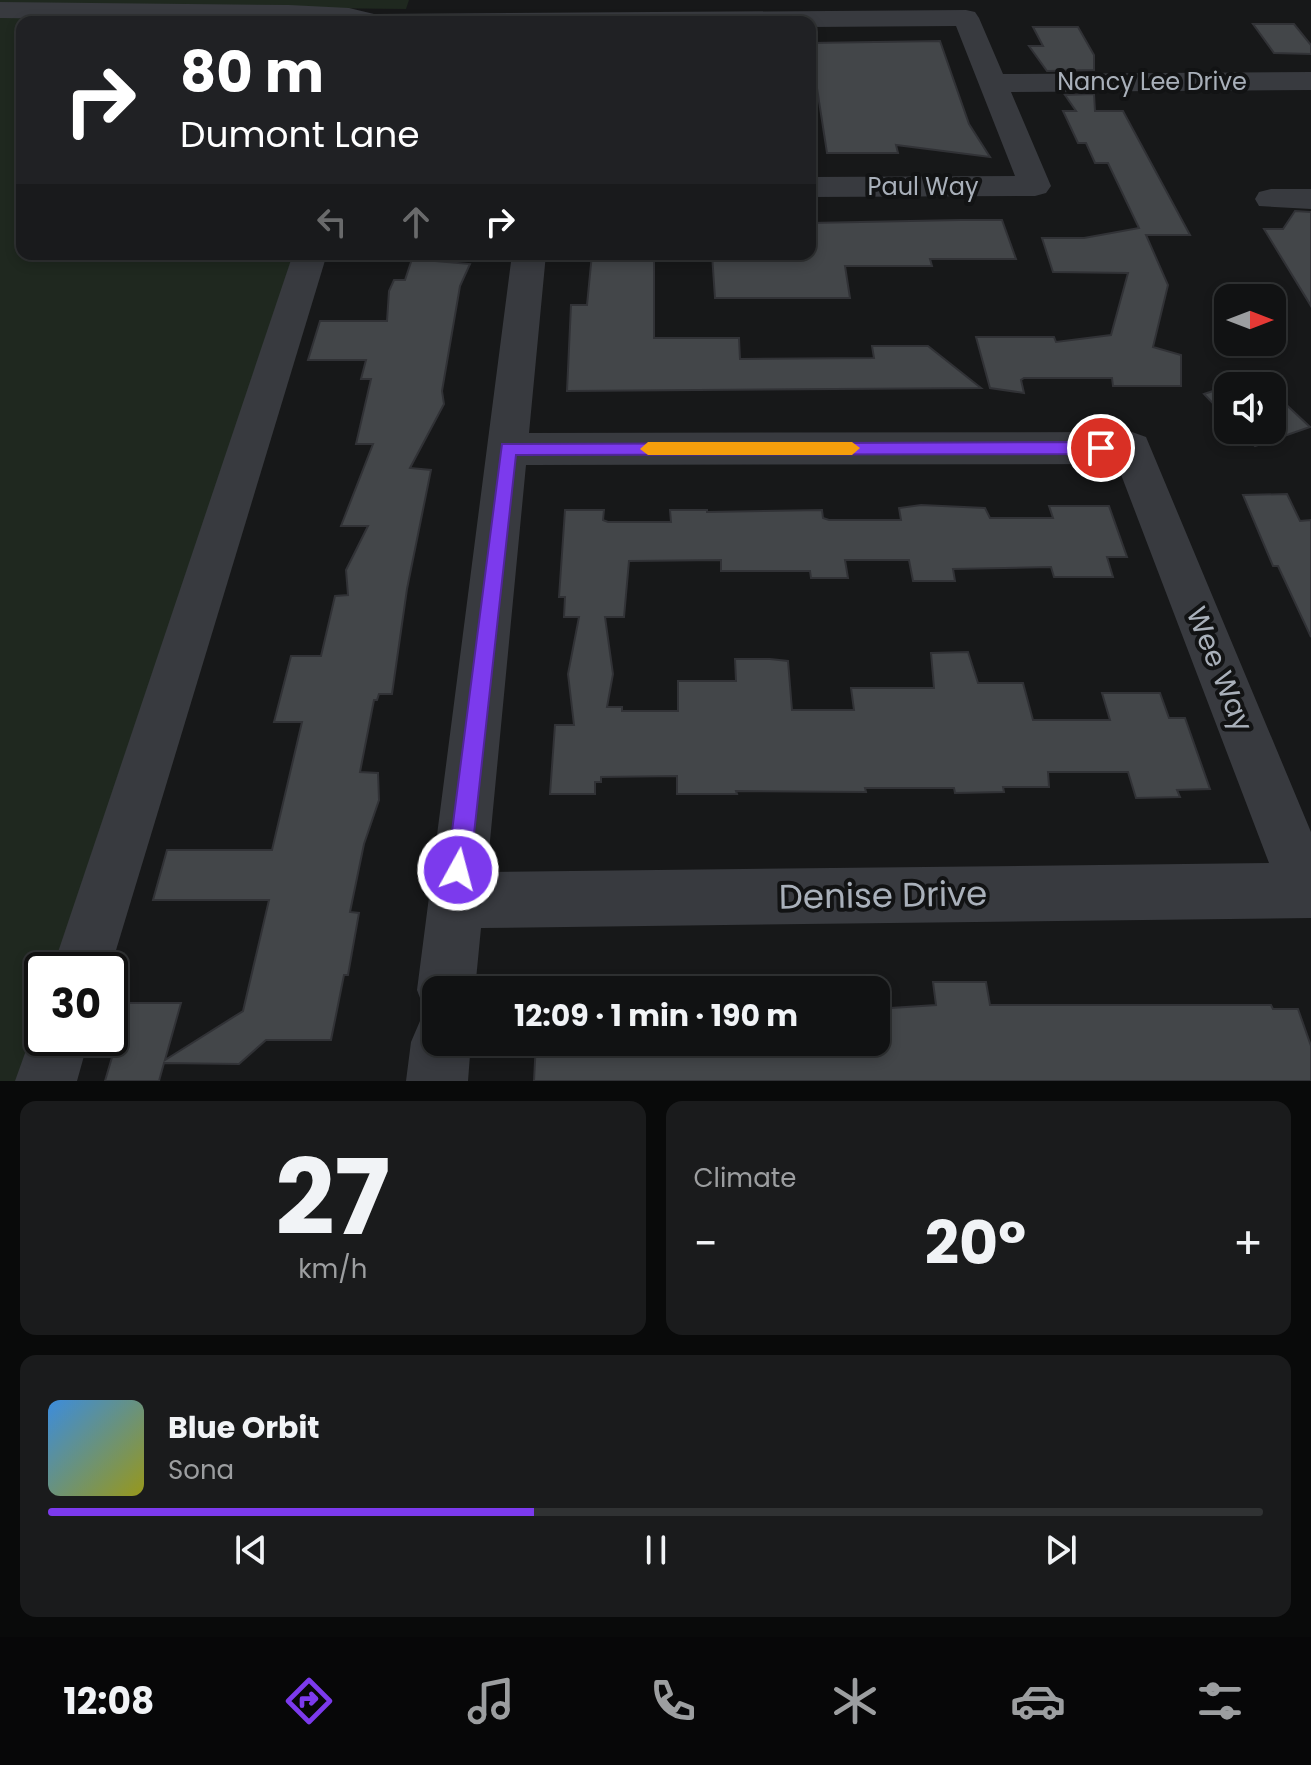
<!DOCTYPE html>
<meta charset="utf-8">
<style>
body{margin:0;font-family:Poppins,sans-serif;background:#1a1b1c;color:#f1f3f6;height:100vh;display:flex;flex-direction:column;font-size:30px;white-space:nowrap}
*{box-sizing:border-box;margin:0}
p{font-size:26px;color:#9c9ea0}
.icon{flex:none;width:44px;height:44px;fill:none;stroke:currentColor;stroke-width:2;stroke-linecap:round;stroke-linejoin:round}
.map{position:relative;height:1081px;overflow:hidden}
.drawer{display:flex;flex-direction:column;gap:20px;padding:20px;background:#090a0a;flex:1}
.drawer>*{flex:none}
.top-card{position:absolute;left:16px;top:16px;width:800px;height:244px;border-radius:16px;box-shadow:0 4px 12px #0003,0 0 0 2px #303233;background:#202124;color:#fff;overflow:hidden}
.needle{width:52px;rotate:90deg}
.fabs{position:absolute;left:1214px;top:284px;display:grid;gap:16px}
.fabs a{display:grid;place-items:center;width:72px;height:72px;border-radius:16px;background:#111213;box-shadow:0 4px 12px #0003,0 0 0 2px #303233;font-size:40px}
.speed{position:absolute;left:24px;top:952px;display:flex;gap:16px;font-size:40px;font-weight:700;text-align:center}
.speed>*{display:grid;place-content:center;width:104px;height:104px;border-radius:50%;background:#111213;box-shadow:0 4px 12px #0003,0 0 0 2px #303233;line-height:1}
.speed .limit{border:4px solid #111;border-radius:12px;background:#fff;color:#111}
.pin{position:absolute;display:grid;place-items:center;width:68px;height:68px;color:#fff;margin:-34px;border:4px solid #fff;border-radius:50%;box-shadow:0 2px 8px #0007}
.me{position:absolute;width:88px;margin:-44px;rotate:7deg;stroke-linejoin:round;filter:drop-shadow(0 0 6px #0008)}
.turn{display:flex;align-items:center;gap:28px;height:168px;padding:0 32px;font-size:36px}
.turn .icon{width:104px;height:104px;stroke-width:2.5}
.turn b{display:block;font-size:56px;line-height:68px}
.lanes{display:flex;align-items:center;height:76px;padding:0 32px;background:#0003;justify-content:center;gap:40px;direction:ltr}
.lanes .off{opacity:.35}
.big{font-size:60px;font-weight:700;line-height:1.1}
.drawer .tile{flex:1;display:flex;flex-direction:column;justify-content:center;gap:12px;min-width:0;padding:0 28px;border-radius:16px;background:#1a1b1c}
.drawer .dial{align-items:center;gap:0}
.dial b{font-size:104px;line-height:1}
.song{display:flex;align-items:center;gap:24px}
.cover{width:96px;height:96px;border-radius:12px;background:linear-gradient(135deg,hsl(210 70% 55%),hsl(60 70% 35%))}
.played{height:8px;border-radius:4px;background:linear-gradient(90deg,#7c3aed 40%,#303233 40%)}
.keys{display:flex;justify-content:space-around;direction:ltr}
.heat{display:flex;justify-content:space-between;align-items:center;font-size:44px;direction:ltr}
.drawer .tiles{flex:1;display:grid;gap:20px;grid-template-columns:1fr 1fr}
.tile:last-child{grid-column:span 2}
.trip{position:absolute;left:422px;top:976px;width:468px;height:80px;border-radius:16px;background:#111213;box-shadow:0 4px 12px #0003,0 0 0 2px #303233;font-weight:700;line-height:80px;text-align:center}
.menu{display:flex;height:128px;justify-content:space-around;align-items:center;background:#070708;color:#9c9ea0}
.menu .icon{width:56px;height:56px}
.menu .selected{color:#7c3aed}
.menu b{font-size:36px;color:#f1f3f6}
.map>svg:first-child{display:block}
</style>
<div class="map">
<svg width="1311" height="1081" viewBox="0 0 1311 1081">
<rect width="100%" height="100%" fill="#171819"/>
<g fill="#1f281f">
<path d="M0,0H409L406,9L0,4Z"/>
<path d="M0,15L339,22H22V254H301L64,970H42V1037L27,1081H0Z"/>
</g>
<g fill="#434649" stroke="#313236" stroke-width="2">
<path d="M1253,24H1294L1311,45V54L1274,53Z"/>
<path d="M1033,27H1078L1094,55V70L1047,71L1029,46H1043Z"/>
<path d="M940,41L969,124L990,157L896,145L898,153H827L810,43Z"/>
<path d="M1094,94L1095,111H1123L1190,235H1146L1168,285L1153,347L1181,355V386H1113L1112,378H1024L1021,380L1024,393L990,388L976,337H1054L1056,342L1111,335L1128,273L1053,272L1042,238H1084L1139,228L1108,163H1095L1086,143H1078L1063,111H1076L1065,95Z"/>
<path d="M1295,211L1311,212V306L1264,229H1283Z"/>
<path d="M960,220H1002L1016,259H930L932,266H845L850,298H715L712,254H810V223Z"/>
<path d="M592,254H654V338H739L740,359L874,358L872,346H928L981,388L567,391L571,305H587Z"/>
<path d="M412,259L470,264L460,286L442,391L444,404L410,468L431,470L407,589L392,694H379L377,700H374L360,772L378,773L379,800L364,844L350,912L359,913L348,975H344L331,1040H266L239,1064L164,1063L159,1081H105L128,1003H181L165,1060L243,1011L269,900H153L167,850H272L302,722H274L291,656H321L335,596L348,595L346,570L368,526H341L373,444H356L371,379H361L366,360H308L320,321H387L389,291L394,280H405Z"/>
<path d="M1228,386V419L1204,394Z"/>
<path d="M1277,396L1310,427L1255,446L1239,430H1272V398Z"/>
<path d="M1287,494L1300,521L1311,520V637L1278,566H1273L1243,495Z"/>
<path d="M921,505L985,508L990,518H1053L1049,506H1109L1127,557H1107L1113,577H1054L1051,567L953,569L955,581H913L909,560H845L848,578H811L810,571H721V560L629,561L624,617H605L613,674L607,707H622V711H678V681H736L735,659H770L788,661L792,710H854L851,688H934L931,653L968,652L978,683H1023L1033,720H1110L1102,693H1160L1169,718H1185L1210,789L1177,790L1180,797L1136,798L1128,772H1048L1049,787H1003L1004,792L955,793L954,788H865L866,792L736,791L737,794H677V776L601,777V782H595V794H550L555,725H574L568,674L579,617H564L565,597H559L565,510H604L603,520L608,522H671L670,510H707V512L822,510L823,518L829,520H901L899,508Z"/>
<path d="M933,982H986L990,1005H1271L1273,1009H1298L1311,1046V1081H534L536,1042H876V1009L936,1005Z"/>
</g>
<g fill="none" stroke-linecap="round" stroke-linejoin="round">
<g fill="#383a3f" fill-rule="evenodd">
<path d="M0,2L289,5L349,8L374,14L966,10L975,12L979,18L1003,74L1311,72V90L1011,92L1051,186L1046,193L1035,196L810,197V177L1015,176L956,26L810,27V22H310L0,18Z"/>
<path d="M1271,189H1311V209L1259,206L1255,199L1259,192Z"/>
<path d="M293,254H327L110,970H52Z"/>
<path d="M512,254H546L529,433L1132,432L1146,437L1311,832V918L481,928L475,990H436V1042H471L468,1081H406L411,1042L420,1021L434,1015L425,1011L417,990ZM1117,464L1269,863L487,872L526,465Z"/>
<path d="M42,1015V1038H89L77,1081H15L38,1017Z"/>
</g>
</g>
<path fill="#7c3aed" stroke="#51269a" stroke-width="2" d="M1101,442L1110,448L1101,454L516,455L470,870L466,878L458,882L450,878L447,870L502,444Z"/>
<path fill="#f59e0b" d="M648,442H852L860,448L852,455H648L640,449Z"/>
<g text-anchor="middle" stroke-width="8" stroke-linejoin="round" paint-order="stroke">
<g font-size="24" fill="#a9b0ba" stroke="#121314">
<text x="1152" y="90">Nancy Lee Drive</text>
<text x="923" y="195">Paul Way</text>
</g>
<g font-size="28" fill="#a9b0ba" stroke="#121314">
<text transform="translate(1220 669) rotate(68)" y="10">Wee Way</text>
</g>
<g font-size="34" fill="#a9b0ba" stroke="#121314">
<text transform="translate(883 895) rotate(-1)" y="12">Denise Drive</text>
</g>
</g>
</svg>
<div class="fabs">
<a><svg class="needle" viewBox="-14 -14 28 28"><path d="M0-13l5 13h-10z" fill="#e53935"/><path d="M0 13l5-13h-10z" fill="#9c9ea0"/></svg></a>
<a><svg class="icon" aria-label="sound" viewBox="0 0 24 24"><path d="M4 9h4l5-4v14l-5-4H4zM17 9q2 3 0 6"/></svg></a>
</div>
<div class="speed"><div class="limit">30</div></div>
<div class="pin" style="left:1101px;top:448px;background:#d93025"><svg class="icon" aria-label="arrive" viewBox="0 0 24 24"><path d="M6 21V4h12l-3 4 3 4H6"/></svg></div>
<svg class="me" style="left:458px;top:870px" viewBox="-20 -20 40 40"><circle r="17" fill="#7c3aed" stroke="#fff" stroke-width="3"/><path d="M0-11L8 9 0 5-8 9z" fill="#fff"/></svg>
<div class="trip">12:09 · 1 min · 190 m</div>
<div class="top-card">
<div class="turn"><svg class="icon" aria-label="right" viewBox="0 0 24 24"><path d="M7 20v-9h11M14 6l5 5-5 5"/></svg><div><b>80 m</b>Dumont Lane</div></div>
<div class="lanes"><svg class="icon off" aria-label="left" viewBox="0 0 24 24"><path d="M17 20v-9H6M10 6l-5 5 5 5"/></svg><svg class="icon off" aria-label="ahead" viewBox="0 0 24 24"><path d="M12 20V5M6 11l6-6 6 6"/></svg><svg class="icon" aria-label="right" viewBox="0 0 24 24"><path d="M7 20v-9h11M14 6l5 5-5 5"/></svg></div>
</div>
</div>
<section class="drawer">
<div class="tiles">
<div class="tile dial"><b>27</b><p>km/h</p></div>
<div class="tile"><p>Climate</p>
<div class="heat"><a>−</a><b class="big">20°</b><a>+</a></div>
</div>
<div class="tile">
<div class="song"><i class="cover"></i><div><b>Blue Orbit</b><p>Sona</p></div></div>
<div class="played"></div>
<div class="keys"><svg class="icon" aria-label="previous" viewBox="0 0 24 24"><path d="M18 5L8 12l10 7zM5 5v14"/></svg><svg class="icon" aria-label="pause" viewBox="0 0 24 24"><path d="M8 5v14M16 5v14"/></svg><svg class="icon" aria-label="next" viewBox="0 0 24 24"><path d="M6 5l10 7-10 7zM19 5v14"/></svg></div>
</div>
</div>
</section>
<nav class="menu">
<b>12:08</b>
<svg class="icon selected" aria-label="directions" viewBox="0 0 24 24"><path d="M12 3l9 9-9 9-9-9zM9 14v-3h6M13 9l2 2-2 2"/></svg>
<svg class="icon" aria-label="music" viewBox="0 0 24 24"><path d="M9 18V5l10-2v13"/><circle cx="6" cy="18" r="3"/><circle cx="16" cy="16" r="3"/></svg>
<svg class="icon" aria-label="phone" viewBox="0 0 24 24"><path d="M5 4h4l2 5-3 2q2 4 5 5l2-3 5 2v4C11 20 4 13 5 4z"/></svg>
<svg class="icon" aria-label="climate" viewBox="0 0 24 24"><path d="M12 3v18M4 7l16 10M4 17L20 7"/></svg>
<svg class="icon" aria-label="car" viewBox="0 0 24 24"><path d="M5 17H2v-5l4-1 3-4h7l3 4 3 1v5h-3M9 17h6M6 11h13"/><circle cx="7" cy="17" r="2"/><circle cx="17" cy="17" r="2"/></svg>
<svg class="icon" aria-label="filters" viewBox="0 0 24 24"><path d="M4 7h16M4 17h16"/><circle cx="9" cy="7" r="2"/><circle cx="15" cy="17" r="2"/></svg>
</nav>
